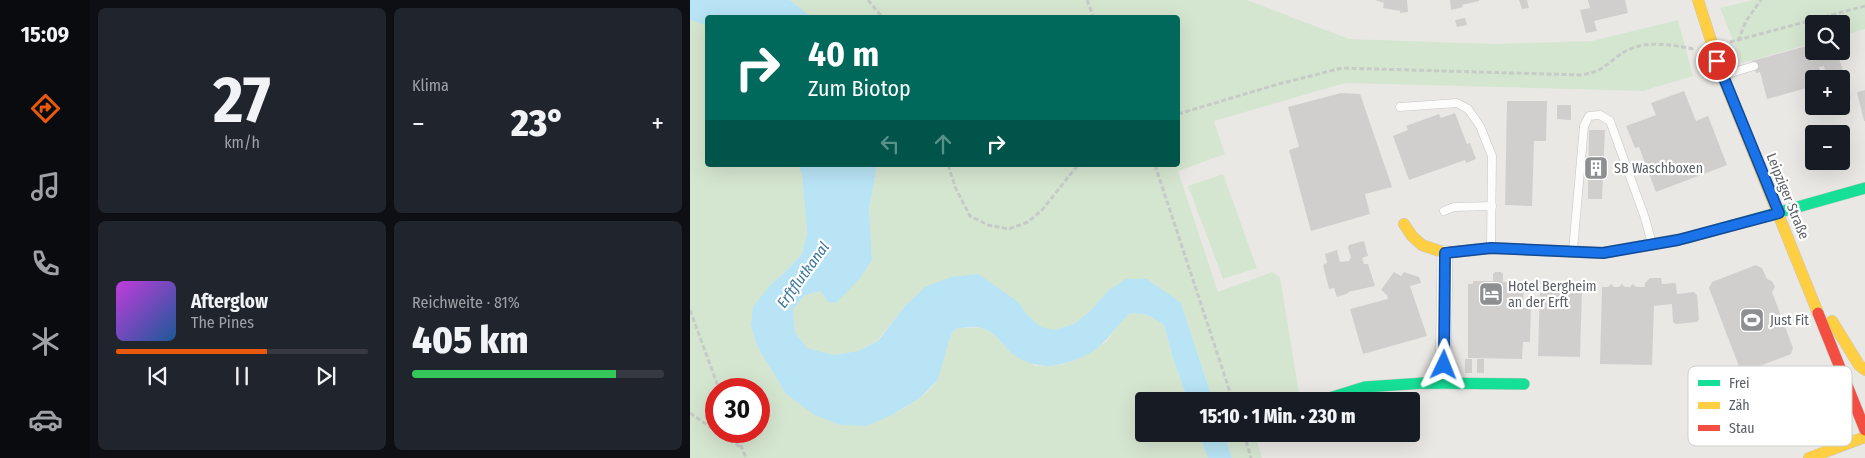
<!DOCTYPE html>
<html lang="de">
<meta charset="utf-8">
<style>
body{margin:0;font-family:"Fira Sans Condensed",sans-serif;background:#20242c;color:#f1f3f6;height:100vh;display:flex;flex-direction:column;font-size:19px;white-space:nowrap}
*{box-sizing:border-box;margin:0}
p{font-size:16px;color:#9ea1a6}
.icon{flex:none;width:28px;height:28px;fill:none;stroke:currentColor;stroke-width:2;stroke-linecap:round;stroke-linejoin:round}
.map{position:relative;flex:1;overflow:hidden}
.details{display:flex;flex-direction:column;gap:8px;padding:8px;background:#0d0f14;width:600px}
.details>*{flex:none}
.top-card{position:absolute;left:15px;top:15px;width:475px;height:152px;border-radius:5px;box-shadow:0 5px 20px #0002;background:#00695c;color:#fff;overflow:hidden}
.fabs{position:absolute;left:1115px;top:15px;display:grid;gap:10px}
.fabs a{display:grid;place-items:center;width:45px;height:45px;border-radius:5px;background:#171b24;box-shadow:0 5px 20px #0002;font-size:25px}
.speed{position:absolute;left:15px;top:378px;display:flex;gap:10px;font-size:25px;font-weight:700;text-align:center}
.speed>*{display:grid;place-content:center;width:65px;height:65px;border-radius:50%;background:#171b24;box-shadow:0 5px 20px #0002;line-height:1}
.speed .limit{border:8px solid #d22;background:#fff;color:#111}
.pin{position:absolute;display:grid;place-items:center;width:42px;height:42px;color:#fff;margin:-21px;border:2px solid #fff;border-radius:50%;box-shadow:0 1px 5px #0007}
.me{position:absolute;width:55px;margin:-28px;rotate:2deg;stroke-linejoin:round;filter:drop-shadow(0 0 4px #0008)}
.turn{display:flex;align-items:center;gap:18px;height:105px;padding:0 20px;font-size:22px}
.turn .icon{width:65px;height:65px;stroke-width:2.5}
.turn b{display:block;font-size:35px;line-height:42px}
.lanes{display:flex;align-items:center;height:48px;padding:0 20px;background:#0003;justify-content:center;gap:25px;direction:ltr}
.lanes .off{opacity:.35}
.big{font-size:38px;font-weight:800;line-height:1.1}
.details .widget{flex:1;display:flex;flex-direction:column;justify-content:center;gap:8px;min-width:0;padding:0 18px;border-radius:8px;background:#20242c}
.details .dial{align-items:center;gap:0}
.dial b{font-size:65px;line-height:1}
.song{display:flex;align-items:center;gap:15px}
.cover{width:60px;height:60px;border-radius:8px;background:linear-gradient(135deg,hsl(290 70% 55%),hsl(210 70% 35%))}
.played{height:5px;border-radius:2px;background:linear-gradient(90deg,#ea580c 60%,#363941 60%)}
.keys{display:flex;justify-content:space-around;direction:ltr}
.heat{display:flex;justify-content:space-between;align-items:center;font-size:28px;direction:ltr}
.charge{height:8px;border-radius:4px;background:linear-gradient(90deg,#34c759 81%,#363941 0)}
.details .tiles{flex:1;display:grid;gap:8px;grid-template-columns:repeat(2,1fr)}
.trip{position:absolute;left:445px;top:392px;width:285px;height:50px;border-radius:5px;background:#171b24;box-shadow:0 5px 20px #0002;font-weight:800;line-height:50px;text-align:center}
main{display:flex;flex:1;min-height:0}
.menu{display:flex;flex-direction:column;width:90px;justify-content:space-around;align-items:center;background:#090b0e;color:#9ea1a6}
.menu .icon{width:35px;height:35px}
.menu .selected{color:#ea580c}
.menu b{font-size:22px;color:#f1f3f6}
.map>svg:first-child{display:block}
</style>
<main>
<nav class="menu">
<b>15:09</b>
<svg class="icon selected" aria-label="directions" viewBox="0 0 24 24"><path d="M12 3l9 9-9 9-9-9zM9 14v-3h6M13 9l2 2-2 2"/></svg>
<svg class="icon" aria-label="music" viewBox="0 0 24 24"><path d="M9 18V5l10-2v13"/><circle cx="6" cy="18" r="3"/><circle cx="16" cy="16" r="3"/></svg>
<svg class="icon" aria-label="phone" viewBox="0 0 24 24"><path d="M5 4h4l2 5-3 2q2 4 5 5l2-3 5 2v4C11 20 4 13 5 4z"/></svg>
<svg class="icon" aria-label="climate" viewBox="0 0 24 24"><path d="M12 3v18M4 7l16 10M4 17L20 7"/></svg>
<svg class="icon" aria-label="car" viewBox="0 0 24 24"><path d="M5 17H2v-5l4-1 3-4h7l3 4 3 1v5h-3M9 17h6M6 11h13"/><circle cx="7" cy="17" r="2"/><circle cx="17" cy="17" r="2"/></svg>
</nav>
<section class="details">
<div class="tiles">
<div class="widget dial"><b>27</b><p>km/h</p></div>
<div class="widget"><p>Klima</p>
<div class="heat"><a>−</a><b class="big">23°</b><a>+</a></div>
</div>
<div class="widget">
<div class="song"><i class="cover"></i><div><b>Afterglow</b><p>The Pines</p></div></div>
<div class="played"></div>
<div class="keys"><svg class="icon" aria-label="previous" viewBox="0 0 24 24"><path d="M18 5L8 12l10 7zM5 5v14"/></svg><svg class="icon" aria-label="pause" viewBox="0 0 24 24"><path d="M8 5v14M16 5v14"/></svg><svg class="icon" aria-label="next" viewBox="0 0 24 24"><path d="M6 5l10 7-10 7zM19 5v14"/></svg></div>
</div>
<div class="widget"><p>Reichweite · 81%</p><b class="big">405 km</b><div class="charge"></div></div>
</div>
</section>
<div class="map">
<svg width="1175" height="458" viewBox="0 0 1175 458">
<rect width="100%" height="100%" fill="#eae8e5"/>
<g fill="#d5e6d0" fill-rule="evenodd">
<path d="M100,0H557L659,39L805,44L902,41L988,20L1003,76L953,91L655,83L524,121L535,154L488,171L528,292L582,272L590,277L610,399L605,401H523L491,303L419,290C404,307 378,340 351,327C341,322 334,310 327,301L215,306L187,341L168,351L144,355L117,348L105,332L103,309L115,295L131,291L138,302L182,260L179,209L187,165H488V18H121Z"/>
<path d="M1063,0H1175V29L1151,36V24H1124V43L1052,63L1030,8Z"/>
<path d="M0,20L17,25L18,165H108L112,172L117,233L112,254L95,272L80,285L61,325L67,346L96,394L200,416C215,407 241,395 248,378C255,362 253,340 267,328H293L305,335L318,350L346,366L372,365L401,352L416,342L431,321L441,313L458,315L474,325L482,355L498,401H454V434H509L518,458H0ZM26,389H69V431H26Z"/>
<path d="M533,174L567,268L533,279L498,186Z"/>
<path d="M534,434H565L572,458H542Z"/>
</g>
<g fill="#b8e4f5">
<path d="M0,0H100L121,17L18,18L17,25L0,20Z"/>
<path d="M108,165H187L179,209L182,260L170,278L146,303L138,302L131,291L115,295L103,309L105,332L117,348L144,355L168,351L188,341L215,306L235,287L261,277L288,274L327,301L339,317L351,327L364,330L384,324L399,312L419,290L436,279H457L491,303L523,401H498L482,355L474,325L458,315L441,313C425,325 418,343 400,353C372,368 345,373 319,351C311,343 305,332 294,329C286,326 275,328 267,328L262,333L258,343L248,380L230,398L200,416L176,426L150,425L125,415L96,394L67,346L61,325L63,307L80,285L95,272L112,254L117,233L112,173Z"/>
<path d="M509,434H534L542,458H518Z"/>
</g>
<g fill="#d1cfce">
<path d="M685,0H717L718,12L710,13V11L693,8L694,3Z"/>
<path d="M760,0H789V1L772,5L773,7L761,10Z"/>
<path d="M829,0H837L839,8L832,9Z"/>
<path d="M898,0H935L938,13L904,21L907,31L896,33L890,10L900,8Z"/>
<path d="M775,18L777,25L767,27L765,20Z"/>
<path d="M1124,44V51H1147L1160,96L1151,98V79H1137L1134,66L1129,67L1133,79H1124V86L1077,99L1070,72L1066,73L1062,61Z"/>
<path d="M1175,90V121H1174L1167,92Z"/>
<path d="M994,91L1006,121L1018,116L1037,165L966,192L949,147L945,148L936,126L966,115L961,103Z"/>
<path d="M651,93L670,94L702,187L675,194L680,214L621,231L599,150L609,147L598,107Z"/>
<path d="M817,101H857L856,141H844L842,206L815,205Z"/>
<path d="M867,105H881V120L867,119Z"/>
<path d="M765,113L777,144L780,143L786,159L776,163L775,160L719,180L703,136L718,130L716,126L749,114L751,118Z"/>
<path d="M899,130H915L912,199H898Z"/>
<path d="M674,241L678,256L672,258L674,264H678L685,286L658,292L659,293L647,297L644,288L639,289L633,265L637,263L635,254L647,250L650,262L659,261L661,257L658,248L659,245Z"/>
<path d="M1066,265L1072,268L1077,279L1082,281L1085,287L1082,292L1103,348L1101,354L1056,371L1050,369L1019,288L1022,282Z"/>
<path d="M704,272L711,276L714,272L729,277L731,283L720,286L737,336L673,354L660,309L698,299L697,295L691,290Z"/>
<path d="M805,272H811L813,274V282H834L833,308H841L840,342H833L832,359L778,358V284H783V281H803V274Z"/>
<path d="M960,278H971L972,284L984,283L986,284L987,294L1004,292L1007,295L1009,319L1007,322L986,324L983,322L982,304L964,306L962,365L910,364L912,287H918L921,284L924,287H929L932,284L935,287H940L943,284L946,287H955V283Z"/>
<path d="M869,282H875L878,286V289H892L890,357L848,356L850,288L865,289V285Z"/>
<rect x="775" y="359" width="7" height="14"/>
<rect x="787" y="359" width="7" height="14"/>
</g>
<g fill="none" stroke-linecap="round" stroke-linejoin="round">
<defs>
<g id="lane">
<path d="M1034,75L1064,66"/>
<path d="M1151,103L1156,97"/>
<path d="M710,107L767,103L778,109L790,126L802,156L801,246"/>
<path d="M754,211L764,207L802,206"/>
<path d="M883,250L894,126L899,116L910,115L920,121L955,218L962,244"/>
</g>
<path id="street" d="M753,382L755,253"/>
<g id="fast">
<path d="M997,238L1175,188"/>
<path d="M630,401L675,387L734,383L834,384"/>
</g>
<g id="slow">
<path d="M1008,0L1032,75L1128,313"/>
<path d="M714,224L722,236L732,245L755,253L801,248L913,253L997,238"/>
<path d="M1142,321L1169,365L1175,370"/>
<path d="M1119,458L1175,437"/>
</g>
<path id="jam" d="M1128,313L1175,430"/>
</defs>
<use href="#lane" stroke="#c6c5c6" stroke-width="9"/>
<use href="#street" stroke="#c6c5c6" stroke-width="16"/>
<use href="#fast" stroke="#c6c5c6" stroke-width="12"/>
<use href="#slow" stroke="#c6c5c6" stroke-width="12"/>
<use href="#jam" stroke="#c6c5c6" stroke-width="12"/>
<g stroke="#c6cbc8" stroke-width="3" stroke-dasharray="5 2.5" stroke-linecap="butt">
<path d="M178,0L193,18"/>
<path d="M397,0L404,18"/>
<path d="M1048,41L1056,21L1071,0"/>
<path d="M1040,42L1175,6"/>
<path d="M488,114L585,85L652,68L891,75C919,72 923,53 946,47C964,41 986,46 1004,49"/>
<path d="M258,165L266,189L280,216L298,225L319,229L338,222L352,210L388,165"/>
<path d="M465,165L543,401"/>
<path d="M0,310L29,389"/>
<path d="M0,413L26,431"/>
<path d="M27,431L52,448"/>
<path d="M45,431L56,458"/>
<path d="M554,434L561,458"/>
</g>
<use href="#lane" stroke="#fcfcfb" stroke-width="8"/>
<use href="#street" stroke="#fcfcfb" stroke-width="15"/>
<use href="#fast" stroke="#16e098" stroke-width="11"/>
<use href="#slow" stroke="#ffcf43" stroke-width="11"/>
<use href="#jam" stroke="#f24e42" stroke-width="11"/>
</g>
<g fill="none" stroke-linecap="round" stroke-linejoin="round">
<defs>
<path id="route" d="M754,365L755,253L801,248L913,253L988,240L1089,213L1027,61"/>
</defs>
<use href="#route" stroke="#114b97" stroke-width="12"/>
<use href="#route" stroke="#1a73e8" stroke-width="9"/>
</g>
<defs>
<symbol id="building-square" viewBox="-11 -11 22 22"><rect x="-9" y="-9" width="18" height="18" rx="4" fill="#8d8f90" stroke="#fff"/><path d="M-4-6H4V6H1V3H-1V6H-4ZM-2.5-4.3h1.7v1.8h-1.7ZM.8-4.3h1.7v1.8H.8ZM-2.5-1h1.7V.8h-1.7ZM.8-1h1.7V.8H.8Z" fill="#fff"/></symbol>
<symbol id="hotel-square" viewBox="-11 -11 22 22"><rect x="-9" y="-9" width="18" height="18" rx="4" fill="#8d8f90" stroke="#fff"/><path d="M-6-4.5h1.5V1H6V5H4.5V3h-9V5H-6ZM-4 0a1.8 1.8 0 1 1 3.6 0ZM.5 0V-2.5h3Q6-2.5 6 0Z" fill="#fff"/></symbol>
<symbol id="stadium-square" viewBox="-11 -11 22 22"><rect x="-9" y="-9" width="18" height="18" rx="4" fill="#8d8f90" stroke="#fff"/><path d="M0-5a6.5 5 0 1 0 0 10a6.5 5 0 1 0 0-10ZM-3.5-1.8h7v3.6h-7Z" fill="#fff"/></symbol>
</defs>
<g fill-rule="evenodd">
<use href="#building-square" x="892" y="154" width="28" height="28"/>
<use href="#hotel-square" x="787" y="280" width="28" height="28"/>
<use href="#stadium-square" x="1048" y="306" width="28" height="28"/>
</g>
<g text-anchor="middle" stroke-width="4.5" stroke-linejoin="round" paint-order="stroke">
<g font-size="14" fill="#5b5f63" stroke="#fff" text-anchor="start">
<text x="924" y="173">SB Waschboxen</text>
<text x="818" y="291">Hotel Bergheim<tspan x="818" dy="16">an der Erft</tspan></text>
<text x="1080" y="325">Just Fit</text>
</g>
<g font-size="14" fill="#5b5f63" stroke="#fff">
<text transform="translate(1098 196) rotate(68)" y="5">Leipziger Straße</text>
</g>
<g font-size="15" font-style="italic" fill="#3b779c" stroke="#fff">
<text transform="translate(113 275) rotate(-54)" y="5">Erftflutkanal</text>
</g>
</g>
<rect x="998" y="366" width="164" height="80" rx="8" fill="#fff" stroke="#cecfd0" stroke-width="1"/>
<rect x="1008" y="380" width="22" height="6" fill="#16e098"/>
<rect x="1008" y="402" width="22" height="7" fill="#ffcf43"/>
<rect x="1008" y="425" width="22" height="6" fill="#f24e42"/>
<g font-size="14" fill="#5b5f63">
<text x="1039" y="388">Frei</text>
<text x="1039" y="410">Zäh</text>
<text x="1039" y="433">Stau</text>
</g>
</svg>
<div class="fabs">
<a><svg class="icon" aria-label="search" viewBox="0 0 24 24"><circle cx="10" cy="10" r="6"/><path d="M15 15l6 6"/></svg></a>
<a>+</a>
<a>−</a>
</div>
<div class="speed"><div class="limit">30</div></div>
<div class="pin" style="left:1027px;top:61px;background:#d93025"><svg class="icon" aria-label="arrive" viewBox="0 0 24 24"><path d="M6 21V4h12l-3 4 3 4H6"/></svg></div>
<svg class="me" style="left:754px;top:365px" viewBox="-20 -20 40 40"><path d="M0-17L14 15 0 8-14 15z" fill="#1a73e8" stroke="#fff" stroke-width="4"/></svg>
<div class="trip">15:10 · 1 Min. · 230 m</div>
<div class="top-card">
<div class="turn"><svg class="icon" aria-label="right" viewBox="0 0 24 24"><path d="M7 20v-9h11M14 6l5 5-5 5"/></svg><div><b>40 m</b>Zum Biotop</div></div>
<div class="lanes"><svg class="icon off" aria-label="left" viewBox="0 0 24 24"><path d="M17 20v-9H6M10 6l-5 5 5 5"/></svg><svg class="icon off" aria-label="ahead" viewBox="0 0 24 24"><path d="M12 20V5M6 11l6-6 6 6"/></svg><svg class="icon" aria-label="right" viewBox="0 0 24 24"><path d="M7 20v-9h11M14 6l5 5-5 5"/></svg></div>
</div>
</div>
</main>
